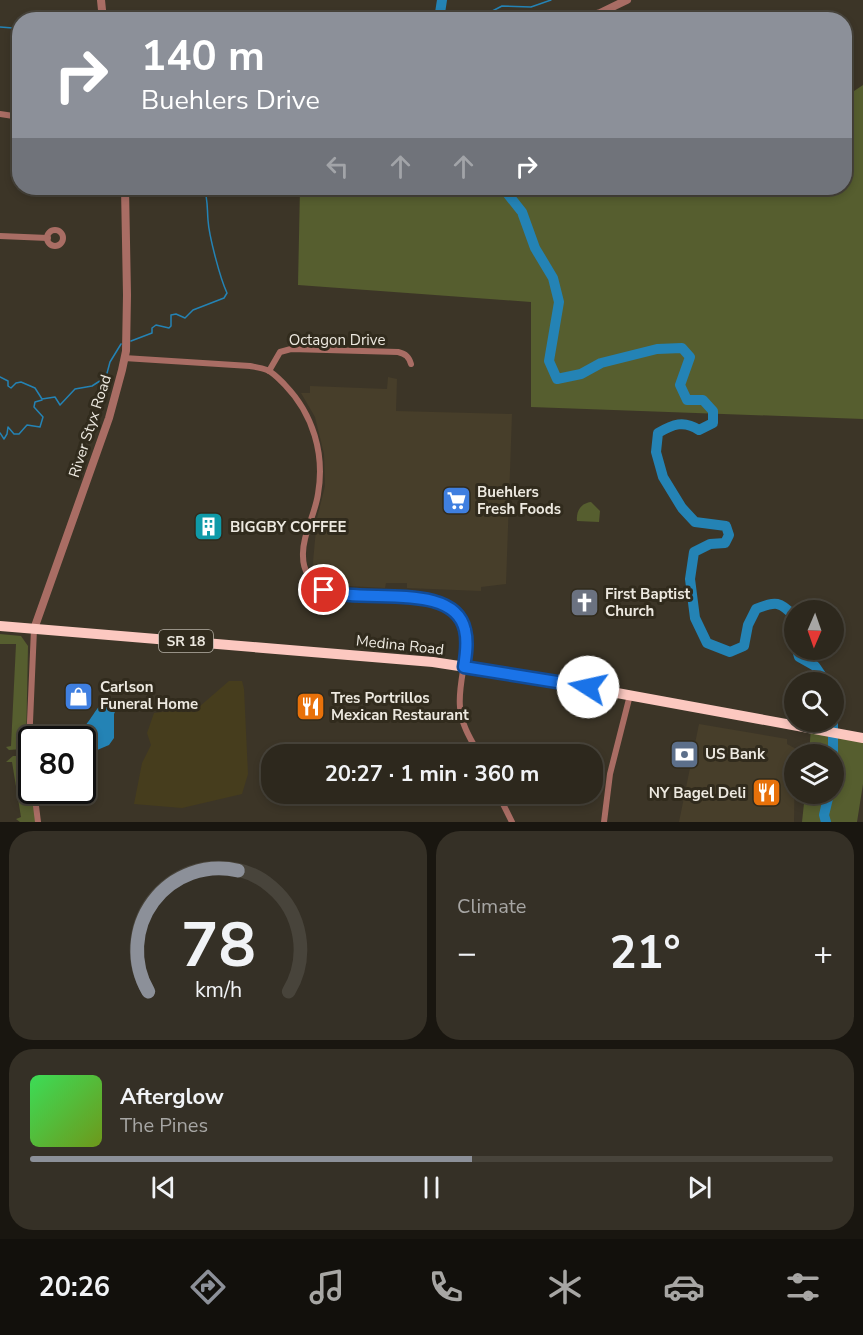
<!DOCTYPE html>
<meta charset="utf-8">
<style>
body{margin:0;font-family:"Nunito Sans",sans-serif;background:#353026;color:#f1f3f6;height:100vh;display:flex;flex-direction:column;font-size:22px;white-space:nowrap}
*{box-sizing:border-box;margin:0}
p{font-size:20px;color:#a7a6a4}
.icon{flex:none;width:33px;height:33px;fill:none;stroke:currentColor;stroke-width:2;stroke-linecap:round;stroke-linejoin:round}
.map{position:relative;height:822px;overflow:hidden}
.drawer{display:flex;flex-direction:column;gap:9px;padding:9px;background:#191610;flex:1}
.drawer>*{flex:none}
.hud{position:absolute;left:12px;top:12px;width:840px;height:183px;border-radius:24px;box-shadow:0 3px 9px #0003,0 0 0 2px #48443b;background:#8c9099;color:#fff;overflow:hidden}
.needle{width:39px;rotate:182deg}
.tools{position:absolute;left:784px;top:600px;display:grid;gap:12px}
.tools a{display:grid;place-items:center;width:60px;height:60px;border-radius:50%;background:#2d281d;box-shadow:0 3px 9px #0003,0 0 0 2px #48443b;font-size:30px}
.speed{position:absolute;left:18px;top:726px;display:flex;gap:12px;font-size:30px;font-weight:700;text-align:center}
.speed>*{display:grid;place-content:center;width:78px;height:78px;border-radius:50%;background:#2d281d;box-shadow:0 3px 9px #0003,0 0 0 2px #48443b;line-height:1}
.speed .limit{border:3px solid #111;border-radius:9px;background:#fff;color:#111}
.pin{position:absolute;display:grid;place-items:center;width:51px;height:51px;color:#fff;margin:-26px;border:3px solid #fff;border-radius:50%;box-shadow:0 2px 6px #0007}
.me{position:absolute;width:66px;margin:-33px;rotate:280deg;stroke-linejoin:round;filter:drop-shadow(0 0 4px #0008)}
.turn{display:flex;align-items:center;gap:21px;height:126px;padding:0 30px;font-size:27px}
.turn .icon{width:78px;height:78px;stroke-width:2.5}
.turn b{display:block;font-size:42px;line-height:51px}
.lanes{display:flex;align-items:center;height:57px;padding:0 30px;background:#0003;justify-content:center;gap:30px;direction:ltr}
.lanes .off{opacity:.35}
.big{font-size:45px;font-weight:700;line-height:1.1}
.drawer .tile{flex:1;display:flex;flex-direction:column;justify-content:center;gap:9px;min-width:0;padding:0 21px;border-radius:24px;background:#353026}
.drawer .dial{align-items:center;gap:0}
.dial svg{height:156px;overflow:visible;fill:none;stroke:#48443b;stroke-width:7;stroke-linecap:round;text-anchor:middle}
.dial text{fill:#f1f3f6;stroke:none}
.song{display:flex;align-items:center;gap:18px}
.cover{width:72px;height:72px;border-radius:9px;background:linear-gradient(135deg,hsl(130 70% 55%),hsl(80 70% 35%))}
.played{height:6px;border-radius:3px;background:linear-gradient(90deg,#8c9099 55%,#48443b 55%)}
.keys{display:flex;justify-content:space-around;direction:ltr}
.heat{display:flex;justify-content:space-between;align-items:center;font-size:33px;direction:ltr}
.drawer .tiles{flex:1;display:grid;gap:9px;grid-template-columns:1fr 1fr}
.tile:last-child{grid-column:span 2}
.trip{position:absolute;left:261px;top:744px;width:342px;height:60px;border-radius:24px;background:#2d281d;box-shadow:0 3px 9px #0003,0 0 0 2px #48443b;font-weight:700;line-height:60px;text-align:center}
.menu{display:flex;height:96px;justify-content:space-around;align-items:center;background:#12100c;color:#a7a6a4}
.menu .icon{width:42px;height:42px}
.menu .active{color:#8c9099}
.menu b{font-size:27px;color:#f1f3f6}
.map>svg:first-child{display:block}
</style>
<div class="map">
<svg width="863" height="822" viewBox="0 0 863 822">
<rect width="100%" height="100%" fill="#3c3527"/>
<g fill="#473e2a">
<path d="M388,377L397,379L396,411L512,414L506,584L481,587V591L407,588V583H386L385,588L330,585L321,580L314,571L313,562L317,518L325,486L324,454L315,417L301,393H310V386L387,389Z"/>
<path d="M699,724L787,739V744L798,750L800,754H795L794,822H679Z"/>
</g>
<g fill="#565e2f">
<path d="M863,85V419L531,407V302L298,285L300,188H844L845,97Z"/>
<path d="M591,502L600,511L599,522L577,521C576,511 581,503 591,502Z"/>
<path d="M0,634L21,636L28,646L26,746L22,749L9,750L6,747L11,746L16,644H0Z"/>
<path d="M811,728L863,738V784L857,822H802L805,794H834V754H809Z"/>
<path d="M13,756H26L36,822H20L16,819L21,817L12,762H6Z"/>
</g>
<path fill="#463d1d" d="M229,681H242L244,689L248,774L242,794L182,808L134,804L142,763L151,745L147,733L154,713L199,707Z"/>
<path fill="#2483b5" d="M112,698L116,701L118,705L114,714V738L109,745L83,756L82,740L58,739C66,735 76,735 83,728C93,718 99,700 112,698Z"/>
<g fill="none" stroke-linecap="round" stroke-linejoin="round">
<g stroke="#2483b5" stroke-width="1.5">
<path d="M316,20L380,15L403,19L417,14L429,17L440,15"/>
<path d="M475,20L502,6L531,7L551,0"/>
<path d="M0,27L13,28L20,25"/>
<path d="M131,341L152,333V328L156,325L169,328L171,326V315L176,314L185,318L193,310L224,298L227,293C220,278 209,236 208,220C207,208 208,199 204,188"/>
<path d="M0,377L8,381V386L11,388L16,383L21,382L35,388L42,399L55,397L60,405L75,389L92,386L106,377L110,362L121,344"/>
<path d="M0,433L4,439L7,434L8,427L14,434H19L27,425L40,427L43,417L34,407L35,402L42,400"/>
</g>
<g stroke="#2483b5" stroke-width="10">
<path d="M442,20L440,13L442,0"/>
<path d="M503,188L522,212L535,248L553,278L559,302L549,361L557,379L581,374L601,363L657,349L682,348L690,357L680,385L687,400H703L713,411V423L699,430C684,420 673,424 658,433L656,452L663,477L682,508L695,522L726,526L729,535L725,543L710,544L694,552L690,579L695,618L707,643L730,652L744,646L748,625L756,609C776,601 780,601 795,617V643"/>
<path d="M797,650L799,657L815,666L826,682"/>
<path d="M833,754V722"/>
<path d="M826,822L824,815L829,794"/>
</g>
<g stroke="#a96d64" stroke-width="6">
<path d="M0,114L20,117"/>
<circle cx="55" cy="238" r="8"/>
<path d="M0,236L48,238"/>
<path d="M124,358L250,366C255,367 262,368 267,370C274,373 280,380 285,385C313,414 325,454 318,494C315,515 302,536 303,556C303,571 311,582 323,589C342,600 407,598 432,600C490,617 456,668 460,707C461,724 471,740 479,754"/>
<path d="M269,371L280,352L291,349L398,352C406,354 409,357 411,364"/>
<path d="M32,777L29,745L34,629"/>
<path d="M34,790L38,822"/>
<path d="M498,794L512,822"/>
<path d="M604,822L610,774L630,695"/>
</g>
<g stroke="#a96d64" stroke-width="8">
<path d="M101,0L103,20"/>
<path d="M575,20L600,13L627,0"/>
<path d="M34,629L109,418L122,370L126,351L127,295L125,188"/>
</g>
<path stroke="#fcc8c0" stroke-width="10" d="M0,626L433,662L524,676L863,738"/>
</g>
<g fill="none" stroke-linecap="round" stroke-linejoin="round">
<defs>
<path id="route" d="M324,590C361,605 454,580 465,630C468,642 466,655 464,667L588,687"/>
</defs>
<use href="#route" stroke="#114b97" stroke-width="15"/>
<use href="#route" stroke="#1a73e8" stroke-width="10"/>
</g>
<defs>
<symbol id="supermarket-square" viewBox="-11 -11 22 22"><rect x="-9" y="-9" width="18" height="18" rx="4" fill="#3f7fe0" stroke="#312b1d"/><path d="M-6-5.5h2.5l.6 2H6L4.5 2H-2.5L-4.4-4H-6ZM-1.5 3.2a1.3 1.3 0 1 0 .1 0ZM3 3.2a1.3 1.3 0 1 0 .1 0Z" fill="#fff"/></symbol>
<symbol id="building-square" viewBox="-11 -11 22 22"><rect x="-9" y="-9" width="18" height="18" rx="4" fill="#0f9aa8" stroke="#312b1d"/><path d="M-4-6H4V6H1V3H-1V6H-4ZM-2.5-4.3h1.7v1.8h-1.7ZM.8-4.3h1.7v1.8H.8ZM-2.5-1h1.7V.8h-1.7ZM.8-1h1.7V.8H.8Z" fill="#fff"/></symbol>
<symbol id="church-square" viewBox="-11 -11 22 22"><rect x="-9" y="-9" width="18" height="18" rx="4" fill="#6b7280" stroke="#312b1d"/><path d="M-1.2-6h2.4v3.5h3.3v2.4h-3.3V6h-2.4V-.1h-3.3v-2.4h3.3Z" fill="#fff"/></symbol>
<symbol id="shop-square" viewBox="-11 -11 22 22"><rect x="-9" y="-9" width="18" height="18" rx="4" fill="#3f7fe0" stroke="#312b1d"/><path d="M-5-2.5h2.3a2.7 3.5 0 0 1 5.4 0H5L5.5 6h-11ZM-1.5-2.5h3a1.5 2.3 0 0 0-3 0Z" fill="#fff"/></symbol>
<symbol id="restaurant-square" viewBox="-11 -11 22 22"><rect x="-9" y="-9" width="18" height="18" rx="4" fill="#e8710a" stroke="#312b1d"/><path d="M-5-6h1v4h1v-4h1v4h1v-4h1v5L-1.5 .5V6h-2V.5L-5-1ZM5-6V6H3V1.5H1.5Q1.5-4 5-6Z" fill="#fff"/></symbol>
<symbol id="bank-square" viewBox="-11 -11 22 22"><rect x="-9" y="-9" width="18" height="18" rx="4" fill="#5c6f8a" stroke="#312b1d"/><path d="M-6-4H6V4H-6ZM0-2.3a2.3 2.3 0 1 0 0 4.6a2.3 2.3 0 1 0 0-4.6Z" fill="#fff"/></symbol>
</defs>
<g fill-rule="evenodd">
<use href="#supermarket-square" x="440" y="484" width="33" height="33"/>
<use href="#building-square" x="192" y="510" width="33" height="33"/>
<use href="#church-square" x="568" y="586" width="33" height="33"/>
<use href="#shop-square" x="62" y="680" width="33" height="33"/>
<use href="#restaurant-square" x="294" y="690" width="33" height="33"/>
<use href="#bank-square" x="668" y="738" width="33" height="33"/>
<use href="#restaurant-square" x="750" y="776" width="33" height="33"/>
</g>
<g text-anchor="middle" stroke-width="6" stroke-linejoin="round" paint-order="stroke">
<rect fill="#312b1d" stroke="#b5b0a6" stroke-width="1.5" x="159" y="630" width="54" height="22" rx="4.5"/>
<g font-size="14" font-weight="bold" fill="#ede9e0">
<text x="186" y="646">SR 18</text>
</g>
<g font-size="15" fill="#ede9e0" stroke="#312b1d">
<text x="337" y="345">Octagon Drive</text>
<text transform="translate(90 426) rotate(-72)" y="5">River Styx Road</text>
<text transform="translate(400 645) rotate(6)" y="5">Medina Road</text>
</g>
<g font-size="15" font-weight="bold" fill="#ede9e0" stroke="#312b1d" text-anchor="start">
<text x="477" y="497">Buehlers<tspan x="477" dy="17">Fresh Foods</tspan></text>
<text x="230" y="532">BIGGBY COFFEE</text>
<text x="605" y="599">First Baptist<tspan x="605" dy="17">Church</tspan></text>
<text x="100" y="692">Carlson<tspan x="100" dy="17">Funeral Home</tspan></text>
<text x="331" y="703">Tres Portrillos<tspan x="331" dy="17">Mexican Restaurant</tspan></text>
<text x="705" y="759">US Bank</text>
<text x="746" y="798" text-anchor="end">NY Bagel Deli</text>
</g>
</g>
</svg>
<div class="tools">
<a><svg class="needle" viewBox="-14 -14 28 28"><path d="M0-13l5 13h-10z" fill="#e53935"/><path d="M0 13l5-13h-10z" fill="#a7a6a4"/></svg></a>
<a><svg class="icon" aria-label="search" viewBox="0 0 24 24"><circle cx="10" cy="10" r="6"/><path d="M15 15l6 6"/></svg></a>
<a><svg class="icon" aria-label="layers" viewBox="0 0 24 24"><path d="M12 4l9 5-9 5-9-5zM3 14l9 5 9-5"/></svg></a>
</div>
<div class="speed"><div class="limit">80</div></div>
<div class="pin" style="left:324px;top:590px;background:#d93025"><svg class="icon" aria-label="arrive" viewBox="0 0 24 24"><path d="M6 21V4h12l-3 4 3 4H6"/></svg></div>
<svg class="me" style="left:588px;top:687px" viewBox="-20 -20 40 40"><circle r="19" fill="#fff"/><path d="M0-13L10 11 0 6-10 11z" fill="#1a73e8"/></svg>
<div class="trip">20:27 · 1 min · 360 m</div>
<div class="hud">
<div class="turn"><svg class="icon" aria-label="right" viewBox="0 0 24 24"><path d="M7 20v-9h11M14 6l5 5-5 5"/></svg><div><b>140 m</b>Buehlers Drive</div></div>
<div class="lanes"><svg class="icon off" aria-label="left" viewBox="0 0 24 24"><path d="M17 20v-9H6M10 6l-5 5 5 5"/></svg><svg class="icon off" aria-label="ahead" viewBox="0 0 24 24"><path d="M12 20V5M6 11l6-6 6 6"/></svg><svg class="icon off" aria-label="ahead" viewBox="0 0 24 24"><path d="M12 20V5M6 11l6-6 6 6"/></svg><svg class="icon" aria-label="right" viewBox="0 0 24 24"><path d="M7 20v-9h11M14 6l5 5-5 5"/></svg></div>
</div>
</div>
<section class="drawer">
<div class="tiles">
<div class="tile dial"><svg viewBox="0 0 100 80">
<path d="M14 69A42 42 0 1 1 86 69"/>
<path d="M14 69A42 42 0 0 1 60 7" stroke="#8c9099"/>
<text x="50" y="56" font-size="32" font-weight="700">78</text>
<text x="50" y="72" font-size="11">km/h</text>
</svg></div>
<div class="tile"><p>Climate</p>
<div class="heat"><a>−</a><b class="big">21°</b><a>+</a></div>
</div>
<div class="tile">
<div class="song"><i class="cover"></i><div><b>Afterglow</b><p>The Pines</p></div></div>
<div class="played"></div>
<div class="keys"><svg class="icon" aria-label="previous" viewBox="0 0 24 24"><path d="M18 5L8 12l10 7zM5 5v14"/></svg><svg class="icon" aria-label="pause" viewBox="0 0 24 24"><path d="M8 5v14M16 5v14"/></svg><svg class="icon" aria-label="next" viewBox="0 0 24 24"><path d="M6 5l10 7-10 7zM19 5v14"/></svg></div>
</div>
</div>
</section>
<nav class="menu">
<b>20:26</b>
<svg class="icon active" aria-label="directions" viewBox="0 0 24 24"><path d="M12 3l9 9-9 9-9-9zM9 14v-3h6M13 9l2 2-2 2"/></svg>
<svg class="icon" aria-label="music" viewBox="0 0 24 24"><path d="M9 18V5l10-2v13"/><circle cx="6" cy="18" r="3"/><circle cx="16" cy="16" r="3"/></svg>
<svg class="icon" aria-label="phone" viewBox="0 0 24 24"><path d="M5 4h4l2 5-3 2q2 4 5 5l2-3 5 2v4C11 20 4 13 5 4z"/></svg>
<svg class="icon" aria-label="climate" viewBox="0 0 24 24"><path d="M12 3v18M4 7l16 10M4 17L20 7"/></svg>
<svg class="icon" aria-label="car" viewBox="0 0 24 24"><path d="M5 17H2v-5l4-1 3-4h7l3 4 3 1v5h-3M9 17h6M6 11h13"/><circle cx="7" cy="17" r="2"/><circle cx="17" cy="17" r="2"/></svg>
<svg class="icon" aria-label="filters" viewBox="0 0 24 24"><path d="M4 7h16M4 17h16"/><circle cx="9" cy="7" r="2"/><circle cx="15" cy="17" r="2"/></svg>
</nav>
